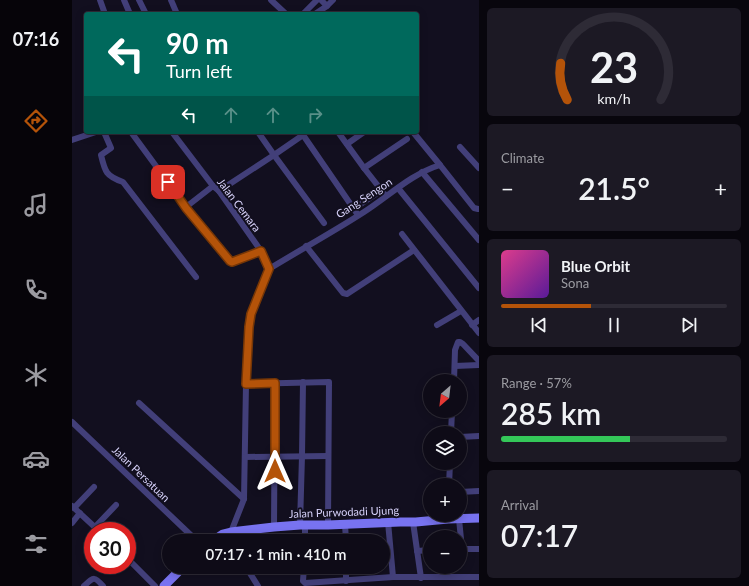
<!DOCTYPE html>
<meta charset="utf-8">
<style>
body{margin:0;font-family:Lato,sans-serif;background:#1c1924;color:#f1f3f6;height:100vh;display:flex;flex-direction:column;font-size:15px;white-space:nowrap}
*{box-sizing:border-box;margin:0}
p{font-size:13px;color:#9b9ba1}
.icon{flex:none;width:22px;height:22px;fill:none;stroke:currentColor;stroke-width:2;stroke-linecap:round;stroke-linejoin:round}
.map{position:relative;flex:1;overflow:hidden}
.side{display:flex;flex-direction:column;gap:8px;padding:8px;background:#08060d;width:270px}
.side>*{flex:none}
.guide{position:absolute;left:12px;top:12px;width:335px;height:122px;border-radius:4px;box-shadow:0 2px 10px #0003,0 0 0 1px #2e2b36;background:#00695c;color:#fff;overflow:hidden}
.needle{width:26px;rotate:208deg}
.tools{position:absolute;left:351px;top:374px;display:grid;gap:8px}
.tools a{display:grid;place-items:center;width:44px;height:44px;border-radius:50%;background:#0e0b17;box-shadow:0 2px 10px #0003,0 0 0 1px #2e2b36;font-size:20px}
.speed{position:absolute;left:12px;top:522px;display:flex;gap:8px;font-size:20px;font-weight:700;text-align:center}
.speed>*{display:grid;place-content:center;width:52px;height:52px;border-radius:50%;background:#0e0b17;box-shadow:0 2px 10px #0003,0 0 0 1px #2e2b36;line-height:1}
.speed .limit{border:6px solid #d22;background:#fff;color:#111}
.pin{position:absolute;display:grid;place-items:center;width:34px;height:34px;color:#fff;margin:-17px;border-radius:8px;box-shadow:0 2px 6px #0006}
.me{position:absolute;width:44px;margin:-22px;rotate:0deg;stroke-linejoin:round;filter:drop-shadow(0 0 3px #0008)}
.turn{display:flex;align-items:center;gap:14px;height:84px;padding:0 16px;font-size:18px}
.turn .icon{width:52px;height:52px;stroke-width:2.5}
.turn b{display:block;font-size:28px;line-height:34px}
.lanes{display:flex;align-items:center;height:38px;padding:0 16px;background:#0003;justify-content:center;gap:20px;direction:ltr}
.lanes .off{opacity:.35}
.big{font-size:30px;font-weight:600;line-height:1.1}
.side .card{flex:1;display:flex;flex-direction:column;justify-content:center;gap:6px;min-width:0;padding:0 14px;border-radius:6px;background:#1c1924}
.side .dial{align-items:center;gap:0}
.dial svg{height:104px;overflow:visible;fill:none;stroke:#2e2b36;stroke-width:7;stroke-linecap:round;text-anchor:middle}
.dial text{fill:#f1f3f6;stroke:none}
.song{display:flex;align-items:center;gap:12px}
.cover{width:48px;height:48px;border-radius:6px;background:linear-gradient(135deg,hsl(330 70% 55%),hsl(270 70% 35%))}
.played{height:4px;border-radius:2px;background:linear-gradient(90deg,#b45309 40%,#2e2b36 40%)}
.keys{display:flex;justify-content:space-around;direction:ltr}
.heat{display:flex;justify-content:space-between;align-items:center;font-size:22px;direction:ltr}
.charge{height:6px;border-radius:3px;background:linear-gradient(90deg,#34c759 57%,#2e2b36 0)}
.trip{position:absolute;left:90px;top:534px;width:228px;height:40px;border-radius:20px;background:#0e0b17;box-shadow:0 2px 10px #0003,0 0 0 1px #2e2b36;font-weight:600;line-height:40px;text-align:center}
main{display:flex;flex:1;min-height:0}
.menu{display:flex;flex-direction:column;width:72px;justify-content:space-around;align-items:center;background:#060409;color:#9b9ba1}
.menu .icon{width:28px;height:28px}
.menu .current{color:#b45309}
.menu b{font-size:18px;color:#f1f3f6}
.map>svg:first-child{display:block}
</style>
<main>
<nav class="menu">
<b>07:16</b>
<svg class="icon current" aria-label="directions" viewBox="0 0 24 24"><path d="M12 3l9 9-9 9-9-9zM9 14v-3h6M13 9l2 2-2 2"/></svg>
<svg class="icon" aria-label="music" viewBox="0 0 24 24"><path d="M9 18V5l10-2v13"/><circle cx="6" cy="18" r="3"/><circle cx="16" cy="16" r="3"/></svg>
<svg class="icon" aria-label="phone" viewBox="0 0 24 24"><path d="M5 4h4l2 5-3 2q2 4 5 5l2-3 5 2v4C11 20 4 13 5 4z"/></svg>
<svg class="icon" aria-label="climate" viewBox="0 0 24 24"><path d="M12 3v18M4 7l16 10M4 17L20 7"/></svg>
<svg class="icon" aria-label="car" viewBox="0 0 24 24"><path d="M5 17H2v-5l4-1 3-4h7l3 4 3 1v5h-3M9 17h6M6 11h13"/><circle cx="7" cy="17" r="2"/><circle cx="17" cy="17" r="2"/></svg>
<svg class="icon" aria-label="filters" viewBox="0 0 24 24"><path d="M4 7h16M4 17h16"/><circle cx="9" cy="7" r="2"/><circle cx="15" cy="17" r="2"/></svg>
</nav>
<div class="map">
<svg width="407" height="586" viewBox="0 0 407 586">
<rect width="100%" height="100%" fill="#120f1f"/>
<g fill="none" stroke-linecap="round" stroke-linejoin="round">
<g stroke="#423f79" stroke-width="6">
<path d="M28,0L33,14"/>
<path d="M52,0L58,14"/>
<path d="M67,0L74,14"/>
<path d="M99,0L105,14"/>
<path d="M199,0L214,14"/>
<path d="M249,0L255,6"/>
<path d="M232,14V13L245,0"/>
<path d="M243,14L255,6L261,0"/>
<path d="M32,132L39,148L29,155C33,172 34,176 51,182L124,277"/>
<path d="M59,132L114,207L158,261L159,262L189,251"/>
<path d="M100,132L141,186L147,191L189,251L197,269L179,314L177,327L174,384L172,499L159,532"/>
<path d="M229,132L286,215"/>
<path d="M266,132L292,168L314,196"/>
<path d="M341,132L368,165"/>
<path d="M231,135L202,155L252,223"/>
<path d="M0,140L24,132"/>
<path d="M275,144L292,132"/>
<path d="M388,147L407,168"/>
<path d="M292,168L335,139"/>
<path d="M350,172L407,240"/>
<path d="M326,188L407,288"/>
<path d="M147,191L202,155L186,132"/>
<path d="M114,207L141,186"/>
<path d="M281,209L310,190"/>
<path d="M330,234L407,333"/>
<path d="M234,246L271,293L275,294L342,250"/>
<path d="M197,269C228,250 261,232 292,212C317,196 339,174 368,165L402,208L406,209H407"/>
<path d="M365,325L389,311"/>
<path d="M400,325L407,320"/>
<path d="M383,366L407,365"/>
<path d="M382,381L383,350L386,342H388L391,344L407,361"/>
<path d="M174,384L257,382L256,525"/>
<path d="M67,403L172,499"/>
<path d="M0,422L125,541"/>
<path d="M379,433L380,411"/>
<path d="M388,437L407,436"/>
<path d="M173,457L256,456"/>
<path d="M377,485L378,463"/>
<path d="M388,492L407,491"/>
<path d="M0,506L27,531"/>
<path d="M2,508L22,487"/>
<path d="M387,519L390,549"/>
<path d="M316,522L321,577"/>
<path d="M341,522L349,578"/>
<path d="M0,523L8,513"/>
<path d="M273,524L274,541"/>
<path d="M228,525L230,456L231,382"/>
<path d="M23,527L44,505"/>
<path d="M202,527L203,383"/>
<path d="M151,534L156,541"/>
<path d="M233,541V525"/>
<path d="M388,549H407"/>
<path d="M345,551L358,550"/>
<path d="M55,558L83,586"/>
<path d="M174,567L186,586"/>
<path d="M232,567L231,581L233,583L321,577H407"/>
<path d="M274,581V567"/>
<path d="M12,586C22,577 22,576 31,586"/>
</g>
<g stroke="#7873f0" stroke-width="9">
<path d="M141,541L151,534L159,532L202,527L228,525H256L328,522H344L376,519L407,518"/>
<path d="M92,586L111,567"/>
</g>
</g>
<g fill="none" stroke-linecap="round" stroke-linejoin="round">
<defs>
<path id="route" d="M96,182L114,208L158,261L160,262L189,251L197,269L179,314L177,327L174,384L203,383V471"/>
</defs>
<use href="#route" stroke="#753606" stroke-width="10"/>
<use href="#route" stroke="#b45309" stroke-width="7"/>
</g>
<g text-anchor="middle" stroke-width="4" stroke-linejoin="round" paint-order="stroke">
<g font-size="11" fill="#d7d2fa" stroke="#120f1f">
<text transform="translate(292 198) rotate(-33)" y="4">Gang Sengon</text>
<text transform="translate(167 205) rotate(53)" y="4">Jalan Cemara</text>
<text transform="translate(69 474) rotate(44)" y="4">Jalan Persatuan</text>
<text transform="translate(272 512) rotate(-2)" y="4">Jalan Purwodadi Ujung</text>
</g>
</g>
</svg>
<div class="tools">
<a><svg class="needle" viewBox="-14 -14 28 28"><path d="M0-13l5 13h-10z" fill="#e53935"/><path d="M0 13l5-13h-10z" fill="#9b9ba1"/></svg></a>
<a><svg class="icon" aria-label="layers" viewBox="0 0 24 24"><path d="M12 4l9 5-9 5-9-5zM3 14l9 5 9-5"/></svg></a>
<a>+</a>
<a>−</a>
</div>
<div class="speed"><div class="limit">30</div></div>
<div class="pin" style="left:96px;top:182px;background:#d93025"><svg class="icon" aria-label="arrive" viewBox="0 0 24 24"><path d="M6 21V4h12l-3 4 3 4H6"/></svg></div>
<svg class="me" style="left:203px;top:471px" viewBox="-20 -20 40 40"><path d="M0-17L14 15 0 8-14 15z" fill="#b45309" stroke="#fff" stroke-width="4"/></svg>
<div class="trip">07:17 · 1 min · 410 m</div>
<div class="guide">
<div class="turn"><svg class="icon" aria-label="left" viewBox="0 0 24 24"><path d="M17 20v-9H6M10 6l-5 5 5 5"/></svg><div><b>90 m</b>Turn left</div></div>
<div class="lanes"><svg class="icon" aria-label="left" viewBox="0 0 24 24"><path d="M17 20v-9H6M10 6l-5 5 5 5"/></svg><svg class="icon off" aria-label="ahead" viewBox="0 0 24 24"><path d="M12 20V5M6 11l6-6 6 6"/></svg><svg class="icon off" aria-label="ahead" viewBox="0 0 24 24"><path d="M12 20V5M6 11l6-6 6 6"/></svg><svg class="icon off" aria-label="right" viewBox="0 0 24 24"><path d="M7 20v-9h11M14 6l5 5-5 5"/></svg></div>
</div>
</div>
<section class="side">
<div class="card dial"><svg viewBox="0 0 100 80">
<path d="M14 69A42 42 0 1 1 86 69"/>
<path d="M14 69A42 42 0 0 1 9 41" stroke="#b45309"/>
<text x="50" y="56" font-size="32" font-weight="700">23</text>
<text x="50" y="72" font-size="11">km/h</text>
</svg></div>
<div class="card"><p>Climate</p>
<div class="heat"><a>−</a><b class="big">21.5°</b><a>+</a></div>
</div>
<div class="card">
<div class="song"><i class="cover"></i><div><b>Blue Orbit</b><p>Sona</p></div></div>
<div class="played"></div>
<div class="keys"><svg class="icon" aria-label="previous" viewBox="0 0 24 24"><path d="M18 5L8 12l10 7zM5 5v14"/></svg><svg class="icon" aria-label="pause" viewBox="0 0 24 24"><path d="M8 5v14M16 5v14"/></svg><svg class="icon" aria-label="next" viewBox="0 0 24 24"><path d="M6 5l10 7-10 7zM19 5v14"/></svg></div>
</div>
<div class="card"><p>Range · 57%</p><b class="big">285 km</b><div class="charge"></div></div>
<div class="card"><p>Arrival</p><b class="big">07:17</b></div>
</section>
</main>
